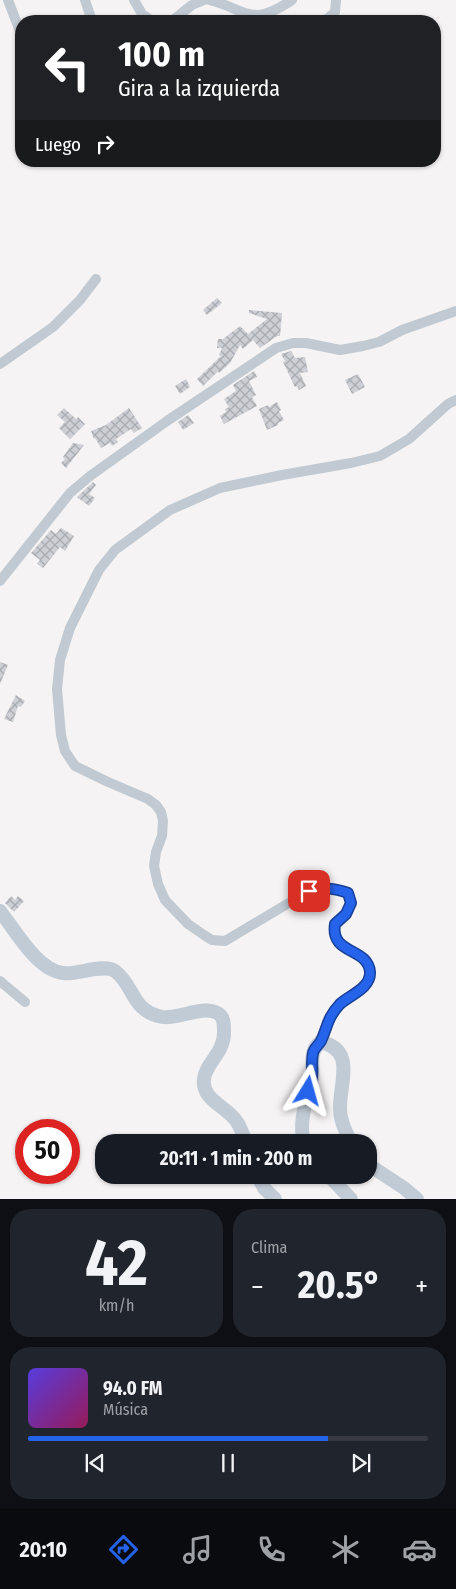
<!DOCTYPE html>
<html lang="es">
<meta charset="utf-8">
<style>
body{margin:0;font-family:"Fira Sans Condensed",sans-serif;background:#20242c;color:#f1f3f6;height:100vh;display:flex;flex-direction:column;font-size:19px;white-space:nowrap}
*{box-sizing:border-box;margin:0}
p{font-size:16px;color:#9ea1a6}
.icon{flex:none;width:28px;height:28px;fill:none;stroke:currentColor;stroke-width:2;stroke-linecap:round;stroke-linejoin:round}
.map{position:relative;height:1199px;overflow:hidden}
.details{display:flex;flex-direction:column;gap:10px;padding:10px;background:#0d0f14;flex:1}
.details>*{flex:none}
.top-card{position:absolute;left:15px;top:15px;width:426px;height:152px;border-radius:20px;box-shadow:0 1px 4px #0004;background:#202124;color:#fff;overflow:hidden}
.speed{position:absolute;left:15px;top:1119px;display:flex;gap:10px;font-size:25px;font-weight:700;text-align:center}
.speed>*{display:grid;place-content:center;width:65px;height:65px;border-radius:50%;background:#171b24;box-shadow:0 1px 4px #0004;line-height:1}
.speed .limit{border:8px solid #d22;background:#fff;color:#111}
.pin{position:absolute;display:grid;place-items:center;width:42px;height:42px;color:#fff;margin:-21px;border-radius:10px;box-shadow:0 2px 8px #0006}
.me{position:absolute;width:55px;margin:-28px;rotate:8deg;stroke-linejoin:round;filter:drop-shadow(0 0 4px #0008)}
.turn{display:flex;align-items:center;gap:18px;height:105px;padding:0 20px;font-size:22px}
.turn .icon{width:65px;height:65px;stroke-width:2.5}
.turn b{display:block;font-size:35px;line-height:42px}
.then{display:flex;align-items:center;height:48px;padding:0 20px;background:#0003;gap:10px;font-size:19px}
.big{font-size:38px;font-weight:700;line-height:1.1}
.details .widget{flex:1;display:flex;flex-direction:column;justify-content:center;gap:8px;min-width:0;padding:0 18px;border-radius:20px;background:#20242c}
.details .dial{align-items:center;gap:0}
.dial b{font-size:65px;line-height:1}
.song{display:flex;align-items:center;gap:15px}
.cover{width:60px;height:60px;border-radius:8px;background:linear-gradient(135deg,hsl(250 70% 55%),hsl(330 70% 35%))}
.played{height:5px;border-radius:2px;background:linear-gradient(90deg,#2563eb 75%,#363941 75%)}
.keys{display:flex;justify-content:space-around;direction:ltr}
.heat{display:flex;justify-content:space-between;align-items:center;font-size:28px;direction:ltr}
.details .tiles{flex:1;display:grid;gap:10px;grid-template-columns:1fr 1fr}
.widget:last-child{grid-column:span 2}
.trip{position:absolute;left:95px;top:1134px;width:282px;height:50px;border-radius:20px;background:#171b24;box-shadow:0 1px 4px #0004;font-weight:700;line-height:50px;text-align:center}
.menu{display:flex;height:80px;justify-content:space-around;align-items:center;background:#090b0e;color:#9ea1a6}
.menu .icon{width:35px;height:35px}
.menu .current{color:#2563eb}
.menu b{font-size:22px;color:#f1f3f6}
.map>svg:first-child{display:block}
</style>
<div class="map">
<svg width="456" height="1199" viewBox="0 0 456 1199">
<defs>
<pattern id="building-cross-hatch" width="8" height="8" patternUnits="userSpaceOnUse" patternTransform="scale(1.25)"><rect width="8" height="8" fill="#cdcfd5"/><path d="M0 0l8 8M0 8l8-8" fill="none" stroke="#a8abb0"/></pattern>
</defs>
<rect width="100%" height="100%" fill="#f5f3f3"/>
<g fill="url(#building-cross-hatch)">
<path d="M217,298L222,303L207,315L203,310Z"/>
<path d="M249,310L282,313L280,336H277L260,348L253,340L243,349L240,345L230,363L219,373L218,371L203,386L197,379L221,356L219,355L222,348H217L218,339H223L240,326L248,334L267,319L249,313Z"/>
<path d="M291,351L295,358L305,357L308,372L300,373L306,386L299,390L297,386L295,387L283,362L285,361L281,354Z"/>
<path d="M254,371L257,377L249,381L256,395L252,397L257,406L224,424L220,416L226,412L225,409L229,407L224,399L236,391L233,385Z"/>
<path d="M358,374L365,387L352,394L345,380Z"/>
<path d="M186,379L190,387L180,394L175,386Z"/>
<path d="M277,402L281,410L279,411L284,420L278,423V425L267,430L259,409L268,405L269,407Z"/>
<path d="M64,408L76,419L78,417L85,424L70,439L59,428L65,422L57,415Z"/>
<path d="M129,408L142,428L134,433L131,429L116,439L118,442L112,446L110,443L101,448L95,438L94,439L91,431L106,425Z"/>
<path d="M188,415L194,423L183,430L178,422Z"/>
<path d="M73,443L84,445L66,468L61,463L65,459L63,457Z"/>
<path d="M93,482L96,485L89,494L95,498L89,506L77,497Z"/>
<path d="M61,528L74,536L65,551L60,547L43,568L37,564L40,560L31,553L51,530L56,534Z"/>
<path d="M0,662L8,665L0,684Z"/>
<path d="M16,695L25,701L21,707L18,706L13,722L4,719Z"/>
<path d="M11,896L15,900L18,896L24,901L14,912L5,903Z"/>
</g>
<g fill="none" stroke-linecap="round" stroke-linejoin="round">
<g stroke="#c1cad2" stroke-width="10">
<path d="M8,0L21,34"/>
<path d="M85,0L92,21"/>
<path d="M134,0L142,14L152,21"/>
<path d="M209,0C249,10 250,28 292,0"/>
<path d="M172,21L192,5L204,0"/>
<path d="M325,21L335,12L336,0"/>
<path d="M0,364L53,327L80,300L96,279"/>
<path d="M0,581L70,493L90,476L167,421L276,348L293,343H306L340,350L363,346L379,342L402,330L456,311"/>
<path d="M0,981L25,1002"/>
<path d="M320,1042L328,1020L341,1004L367,984C384,949 330,958 335,924L346,914L351,903L348,893C334,888 323,887 309,891L225,941L212,940L204,935L188,924L165,900L158,884L154,866L156,852L162,836L163,821L161,812L156,805L148,799L108,782L75,766L65,751L61,735L57,689L60,660L70,628L99,570L115,550L170,510L220,488L282,475L351,463L380,456L409,439L448,404L456,400"/>
</g>
<g stroke="#c1cbd6" stroke-width="14">
<path d="M0,911C15,930 37,970 63,973C78,975 103,963 115,971C135,986 131,1011 162,1017C179,1020 208,1002 221,1016C224,1020 224,1025 224,1031C225,1053 206,1062 204,1079C201,1100 228,1107 237,1122C241,1128 243,1135 246,1142"/>
<path d="M304,1142C298,1120 307,1102 312,1080C314,1066 308,1053 320,1042C357,1049 339,1084 340,1109C340,1119 346,1133 351,1142"/>
<path d="M369,1165L404,1188L417,1199"/>
<path d="M257,1175L264,1188L275,1199"/>
<path d="M328,1175L351,1199"/>
</g>
</g>
<g fill="none" stroke-linecap="round" stroke-linejoin="round">
<defs>
<path id="route" d="M308,1091C310,1086 312,1081 312,1076C313,1069 311,1061 313,1053C314,1048 318,1046 321,1041C328,1026 327,1018 340,1004C350,995 371,988 370,972C368,947 330,955 335,924L346,914L351,903L348,893C334,888 323,887 309,891"/>
</defs>
<use href="#route" stroke="#184099" stroke-width="12"/>
<use href="#route" stroke="#2563eb" stroke-width="9"/>
</g>
</svg>
<div class="speed"><div class="limit">50</div></div>
<div class="pin" style="left:309px;top:891px;background:#d93025"><svg class="icon" aria-label="arrive" viewBox="0 0 24 24"><path d="M6 21V4h12l-3 4 3 4H6"/></svg></div>
<svg class="me" style="left:308px;top:1091px" viewBox="-20 -20 40 40"><path d="M0-17L14 15 0 8-14 15z" fill="#2563eb" stroke="#fff" stroke-width="4"/></svg>
<div class="trip">20:11 · 1 min · 200 m</div>
<div class="top-card">
<div class="turn"><svg class="icon" aria-label="left" viewBox="0 0 24 24"><path d="M17 20v-9H6M10 6l-5 5 5 5"/></svg><div><b>100 m</b>Gira a la izquierda</div></div>
<div class="then">Luego<svg class="icon" aria-label="right" viewBox="0 0 24 24"><path d="M7 20v-9h11M14 6l5 5-5 5"/></svg></div>
</div>
</div>
<section class="details">
<div class="tiles">
<div class="widget dial"><b>42</b><p>km/h</p></div>
<div class="widget"><p>Clima</p>
<div class="heat"><a>−</a><b class="big">20.5°</b><a>+</a></div>
</div>
<div class="widget">
<div class="song"><i class="cover"></i><div><b>94.0 FM</b><p>Música</p></div></div>
<div class="played"></div>
<div class="keys"><svg class="icon" aria-label="previous" viewBox="0 0 24 24"><path d="M18 5L8 12l10 7zM5 5v14"/></svg><svg class="icon" aria-label="pause" viewBox="0 0 24 24"><path d="M8 5v14M16 5v14"/></svg><svg class="icon" aria-label="next" viewBox="0 0 24 24"><path d="M6 5l10 7-10 7zM19 5v14"/></svg></div>
</div>
</div>
</section>
<nav class="menu">
<b>20:10</b>
<svg class="icon current" aria-label="directions" viewBox="0 0 24 24"><path d="M12 3l9 9-9 9-9-9zM9 14v-3h6M13 9l2 2-2 2"/></svg>
<svg class="icon" aria-label="music" viewBox="0 0 24 24"><path d="M9 18V5l10-2v13"/><circle cx="6" cy="18" r="3"/><circle cx="16" cy="16" r="3"/></svg>
<svg class="icon" aria-label="phone" viewBox="0 0 24 24"><path d="M5 4h4l2 5-3 2q2 4 5 5l2-3 5 2v4C11 20 4 13 5 4z"/></svg>
<svg class="icon" aria-label="climate" viewBox="0 0 24 24"><path d="M12 3v18M4 7l16 10M4 17L20 7"/></svg>
<svg class="icon" aria-label="car" viewBox="0 0 24 24"><path d="M5 17H2v-5l4-1 3-4h7l3 4 3 1v5h-3M9 17h6M6 11h13"/><circle cx="7" cy="17" r="2"/><circle cx="17" cy="17" r="2"/></svg>
</nav>
